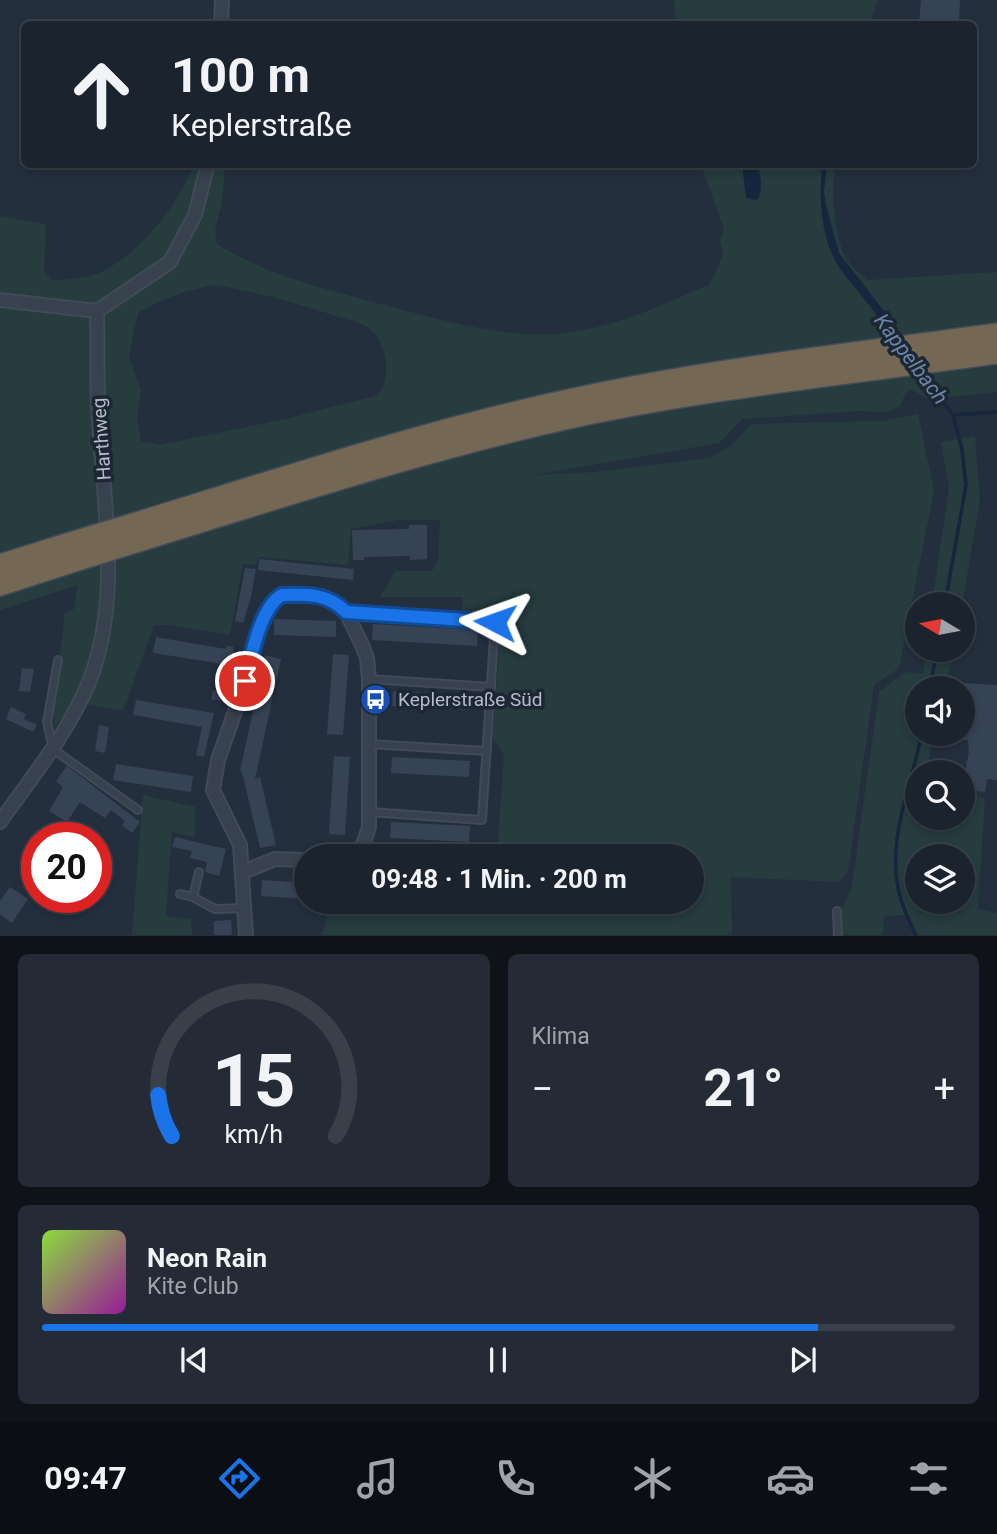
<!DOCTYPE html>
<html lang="de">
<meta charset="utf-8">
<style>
body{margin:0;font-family:Roboto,sans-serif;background:#242b36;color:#f1f3f6;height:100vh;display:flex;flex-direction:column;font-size:26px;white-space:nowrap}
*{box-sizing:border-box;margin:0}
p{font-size:23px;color:#a0a4aa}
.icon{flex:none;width:38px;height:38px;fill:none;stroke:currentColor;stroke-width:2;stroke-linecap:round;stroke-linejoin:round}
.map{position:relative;height:936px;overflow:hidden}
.drawer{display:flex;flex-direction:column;gap:18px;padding:18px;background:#0f1319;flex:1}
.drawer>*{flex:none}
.top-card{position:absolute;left:21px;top:21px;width:956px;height:147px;border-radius:10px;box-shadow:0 4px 10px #0003,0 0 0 2px #39404a;background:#1b232e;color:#f1f3f6;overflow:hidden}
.needle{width:46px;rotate:280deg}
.fabs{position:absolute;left:905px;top:592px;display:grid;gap:14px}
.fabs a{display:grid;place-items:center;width:70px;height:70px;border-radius:50%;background:#1b232e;box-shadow:0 4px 10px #0003,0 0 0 2px #39404a;font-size:35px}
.speed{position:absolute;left:21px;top:822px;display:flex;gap:14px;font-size:35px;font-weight:700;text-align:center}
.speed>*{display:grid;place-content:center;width:91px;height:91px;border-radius:50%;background:#1b232e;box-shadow:0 4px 10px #0003,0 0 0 2px #39404a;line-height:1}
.speed .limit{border:10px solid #d22;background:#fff;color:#111}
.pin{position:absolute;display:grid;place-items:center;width:60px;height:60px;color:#fff;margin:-30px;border:4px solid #fff;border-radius:50%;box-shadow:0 2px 7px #0007}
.me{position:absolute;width:77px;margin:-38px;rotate:274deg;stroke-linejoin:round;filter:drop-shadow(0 0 5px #0008)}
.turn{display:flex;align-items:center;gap:24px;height:147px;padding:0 35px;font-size:32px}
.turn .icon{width:91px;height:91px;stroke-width:2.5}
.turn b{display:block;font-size:49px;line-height:60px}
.big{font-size:52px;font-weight:700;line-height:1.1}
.drawer .tile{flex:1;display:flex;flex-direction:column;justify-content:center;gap:10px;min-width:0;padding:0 24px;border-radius:10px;background:#242b36}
.drawer .dial{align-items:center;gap:0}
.dial svg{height:182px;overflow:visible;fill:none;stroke:#39404a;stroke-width:7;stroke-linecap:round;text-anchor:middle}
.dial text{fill:#f1f3f6;stroke:none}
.song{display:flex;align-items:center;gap:21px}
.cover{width:84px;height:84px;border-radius:10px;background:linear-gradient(135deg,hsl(90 70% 55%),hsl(300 70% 35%))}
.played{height:7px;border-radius:4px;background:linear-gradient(90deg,#1a73e8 85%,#39404a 85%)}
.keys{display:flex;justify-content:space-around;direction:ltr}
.heat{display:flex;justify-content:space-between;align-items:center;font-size:38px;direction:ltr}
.drawer .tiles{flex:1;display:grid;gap:18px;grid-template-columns:1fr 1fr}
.tile:last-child{grid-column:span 2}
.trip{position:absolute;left:294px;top:844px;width:410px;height:70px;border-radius:35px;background:#1b232e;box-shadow:0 4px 10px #0003,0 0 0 2px #39404a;font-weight:700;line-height:70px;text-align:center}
.tabs{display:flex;height:112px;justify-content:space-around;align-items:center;background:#0b0e12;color:#a0a4aa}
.tabs .icon{width:49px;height:49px}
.tabs .on{color:#1a73e8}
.tabs b{font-size:32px;color:#f1f3f6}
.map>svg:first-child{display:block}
</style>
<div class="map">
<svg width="997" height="936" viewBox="0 0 997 936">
<rect width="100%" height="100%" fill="#242f3e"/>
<g fill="#263c3f" fill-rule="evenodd">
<path d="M674,0H878L869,24H676Z"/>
<path d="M195,165H221L225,167L222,202L215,231L217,244C266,275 326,289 381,304C434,318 504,339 559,334C613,328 661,306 710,284L723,255L720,241L724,229L701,165H835C832,190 833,240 848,261C853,268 862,275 868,280L997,272V392L927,399L913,390L906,392L900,406L886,412L860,411L742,419L719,443L535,475L595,472L710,458L733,444L751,424L883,421L918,414L934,491L899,668L874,685L848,871L839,882L731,877L732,935H322L327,915L334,901H691V856H497L504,755L493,739L501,616L461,614L463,597H380L395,571H432L438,561L440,520H399L351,529L348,565L259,557L255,565L243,564L230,635L171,625H154L123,711L85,704C99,662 115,619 113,574L101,577C100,618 94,664 74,701C69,710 61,719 54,728L53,712L65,613L74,609L78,585L0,610V216L46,224L44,271L52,280C68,280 90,278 105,270C145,248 176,205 195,165ZM215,285C257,292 296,303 336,316C345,319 359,321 367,327C388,341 392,376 378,395L290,418L160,445L141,441L137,420L141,391L129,356L138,313C164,298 186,290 215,285Z"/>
<path d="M975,436L980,500L962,604H932L949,487L941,442Z"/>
<path d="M926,649H954L945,688H917V733H935L926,772H917V817H962L963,794L985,798L978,909L997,913V935H914L904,915L884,916L883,935H841L840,916L852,886L879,692L906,672L923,674ZM917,856H962V901H917Z"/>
<path d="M143,795L195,807V837L172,832L166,916L191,919L192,935H132Z"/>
</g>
<g fill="#17263c">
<path d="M742,165H758C760,176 764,190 757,200L746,198Z"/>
<path d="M822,165H827L824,192L826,205L839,253L887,315L891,329H885C873,306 853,288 839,267C820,237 819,198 822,165Z"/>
</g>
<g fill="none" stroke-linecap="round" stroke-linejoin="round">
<g stroke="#17263c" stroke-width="3.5">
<path d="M888,326L898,339"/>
<path d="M921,371L953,415L962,450L966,485L945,604"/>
<path d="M954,415L997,412"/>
<path d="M930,688L937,649"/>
<path d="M916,936C910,924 905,912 901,900C884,845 911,787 922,733"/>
</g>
</g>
<g fill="#364354">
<path d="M921,0H960L959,24H919Z"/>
<path d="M409,525H427V559L410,560V556L364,557V560H353L352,530L409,529Z"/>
<path d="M259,559L354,569L353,580L258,570Z"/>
<path d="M245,568L256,569L251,597L243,623L235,621Z"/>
<path d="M274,619L336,621V637L274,635Z"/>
<path d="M373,624L478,630L477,646L372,640Z"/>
<path d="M156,637L226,649L227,646L234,647L228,684L226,683L224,692H221L220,701L211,699L213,690L217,691V682H222H219L223,664L153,653Z"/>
<path d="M333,654L349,655L343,735L327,734Z"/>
<path d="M265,655L281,659L255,779L260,777L276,845L260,848L242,772L240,771Z"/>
<path d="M22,668L34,669L30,692L19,691Z"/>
<path d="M962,683L997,685V780L987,779L985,792L962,789L969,751L968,740H962Z"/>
<path d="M393,691L472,694L471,710L392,706Z"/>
<path d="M136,700L214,713L204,757L196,755L202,727L133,715Z"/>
<path d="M11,707L26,714L24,719L37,725L33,732L6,719Z"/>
<path d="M99,725L109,727L105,753L95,751Z"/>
<path d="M334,756L350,757L345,835L329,834Z"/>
<path d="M392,757L470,761L469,777L391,773Z"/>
<path d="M116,764L193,776L191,792L113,780Z"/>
<path d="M67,766L140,822L132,833L122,825L125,821L111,810L105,818L80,802L67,822L49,811L63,787L56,781Z"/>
<path d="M391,822L470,826L469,842L390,838Z"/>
<path d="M175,837L226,849L219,876L205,872L207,862L190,858L192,851L172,847Z"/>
<path d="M262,880L306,883V899L261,896Z"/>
<path d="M10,887L28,899L12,923L0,914V901Z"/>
<path d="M231,920L232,935H214V921Z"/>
</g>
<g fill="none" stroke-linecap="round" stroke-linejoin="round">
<defs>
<g id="lane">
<path d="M348,613L495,622L482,820L370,812"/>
<path d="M58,660L47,722L53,749L138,810"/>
<path d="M369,679L491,687"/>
<path d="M368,744L487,751"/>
<path d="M199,872L193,897L215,909L245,908"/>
<path d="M180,894L193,897"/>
<path d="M837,911L838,936"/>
</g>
<g id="street">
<path d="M221,24L222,0"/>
<path d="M0,300L97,311"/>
<path d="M97,311L170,262L195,215L208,164"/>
<path d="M0,822C32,777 68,733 89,682C124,594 101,493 98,402C97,371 98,341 97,311"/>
<path d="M243,872L275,859L306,860"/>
<path d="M246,936L240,845L213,790L218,760L239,700L258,634L271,605L282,595L321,596L339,606L346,612L362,645L367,658L369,679V827L363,845L351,856"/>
</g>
<g id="highway">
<path d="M143,521C289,476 434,428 583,397C719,368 859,353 997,334"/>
<path d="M145,539C288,495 431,448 578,416C716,387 857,373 997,353"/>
<path d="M0,565L67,544"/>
<path d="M0,585L68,563"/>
</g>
</defs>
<use href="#lane" stroke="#414a57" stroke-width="10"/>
<use href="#street" stroke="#414a57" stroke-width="16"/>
<use href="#highway" stroke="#434c59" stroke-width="24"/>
<use href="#lane" stroke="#38414e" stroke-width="6"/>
<use href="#street" stroke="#38414e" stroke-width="12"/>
<use href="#highway" stroke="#746855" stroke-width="21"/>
<defs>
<g id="highway-bridge">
<path d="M67,544L143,521"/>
<path d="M68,563L145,539"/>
</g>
</defs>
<use href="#highway-bridge" stroke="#434c59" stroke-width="24" stroke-linecap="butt"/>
<use href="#highway-bridge" stroke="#746855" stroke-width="21"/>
</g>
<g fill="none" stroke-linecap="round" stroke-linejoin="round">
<defs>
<path id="route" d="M245,681C251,658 260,607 282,595C306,594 328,593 346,612L495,622"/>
</defs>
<use href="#route" stroke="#114b97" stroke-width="18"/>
<use href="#route" stroke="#1a73e8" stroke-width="12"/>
</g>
<defs>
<symbol id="bus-disc" viewBox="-11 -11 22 22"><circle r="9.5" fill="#1a4fb4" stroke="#1d2633"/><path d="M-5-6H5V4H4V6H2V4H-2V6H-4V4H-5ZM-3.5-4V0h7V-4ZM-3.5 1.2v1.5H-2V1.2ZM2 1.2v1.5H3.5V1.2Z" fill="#fff"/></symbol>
</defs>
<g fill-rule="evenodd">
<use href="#bus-disc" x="358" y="682" width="35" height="35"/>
</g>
<g text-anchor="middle" stroke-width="7" stroke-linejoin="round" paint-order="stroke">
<g font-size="19" fill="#b4bcc9" stroke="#1d2633">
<text transform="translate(101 439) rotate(-94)" y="7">Harthweg</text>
</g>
<g font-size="19" fill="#b4bcc9" stroke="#1d2633" text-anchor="start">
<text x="398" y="706">Keplerstraße Süd</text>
</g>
<g font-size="21" font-style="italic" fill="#6d86a8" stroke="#1d2633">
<text transform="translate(911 359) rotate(53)" y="7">Kappelbach</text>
</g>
</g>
</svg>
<div class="fabs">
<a><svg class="needle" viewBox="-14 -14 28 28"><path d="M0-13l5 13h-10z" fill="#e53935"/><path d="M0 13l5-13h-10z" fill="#a0a4aa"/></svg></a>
<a><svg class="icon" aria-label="sound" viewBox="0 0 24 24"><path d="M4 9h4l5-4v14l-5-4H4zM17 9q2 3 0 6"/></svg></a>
<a><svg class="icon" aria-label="search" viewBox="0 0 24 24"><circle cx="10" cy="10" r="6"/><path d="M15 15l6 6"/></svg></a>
<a><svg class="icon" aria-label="layers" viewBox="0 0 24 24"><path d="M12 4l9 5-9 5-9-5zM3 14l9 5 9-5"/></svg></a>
</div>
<div class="speed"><div class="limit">20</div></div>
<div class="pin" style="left:245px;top:681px;background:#d93025"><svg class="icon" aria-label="arrive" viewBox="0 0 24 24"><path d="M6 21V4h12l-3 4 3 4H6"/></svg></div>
<svg class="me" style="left:495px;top:622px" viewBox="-20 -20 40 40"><path d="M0-17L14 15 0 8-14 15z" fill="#1a73e8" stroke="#fff" stroke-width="4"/></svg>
<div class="trip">09:48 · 1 Min. · 200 m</div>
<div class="top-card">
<div class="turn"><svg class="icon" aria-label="ahead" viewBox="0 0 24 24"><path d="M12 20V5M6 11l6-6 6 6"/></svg><div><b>100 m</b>Keplerstraße</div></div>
</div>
</div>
<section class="drawer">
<div class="tiles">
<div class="tile dial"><svg viewBox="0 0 100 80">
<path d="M14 69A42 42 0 1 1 86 69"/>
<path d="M14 69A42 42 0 0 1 8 51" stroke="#1a73e8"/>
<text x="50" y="56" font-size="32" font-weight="700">15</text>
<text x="50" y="72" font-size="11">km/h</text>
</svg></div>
<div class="tile"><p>Klima</p>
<div class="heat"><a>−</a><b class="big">21°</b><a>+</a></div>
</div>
<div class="tile">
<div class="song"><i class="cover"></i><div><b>Neon Rain</b><p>Kite Club</p></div></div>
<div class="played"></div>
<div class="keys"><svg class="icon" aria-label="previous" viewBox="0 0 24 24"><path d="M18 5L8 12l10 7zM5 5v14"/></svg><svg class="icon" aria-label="pause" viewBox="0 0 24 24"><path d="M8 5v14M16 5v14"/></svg><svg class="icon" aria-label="next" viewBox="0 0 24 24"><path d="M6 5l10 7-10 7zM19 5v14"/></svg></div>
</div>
</div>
</section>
<nav class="tabs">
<b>09:47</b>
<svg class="icon on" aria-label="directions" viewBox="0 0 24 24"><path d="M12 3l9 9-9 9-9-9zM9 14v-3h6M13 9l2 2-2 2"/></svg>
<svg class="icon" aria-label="music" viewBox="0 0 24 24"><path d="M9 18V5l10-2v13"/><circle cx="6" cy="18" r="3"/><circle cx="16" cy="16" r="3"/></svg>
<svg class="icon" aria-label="phone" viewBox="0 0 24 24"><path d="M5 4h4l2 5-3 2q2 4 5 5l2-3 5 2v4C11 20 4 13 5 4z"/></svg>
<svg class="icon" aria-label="climate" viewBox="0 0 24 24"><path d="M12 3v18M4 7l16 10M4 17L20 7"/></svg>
<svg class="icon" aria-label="car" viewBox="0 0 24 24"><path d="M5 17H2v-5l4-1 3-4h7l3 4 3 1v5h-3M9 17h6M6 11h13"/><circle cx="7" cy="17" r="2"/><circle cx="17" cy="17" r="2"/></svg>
<svg class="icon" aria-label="filters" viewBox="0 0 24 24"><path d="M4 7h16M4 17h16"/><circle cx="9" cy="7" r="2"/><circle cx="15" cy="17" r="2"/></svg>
</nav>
